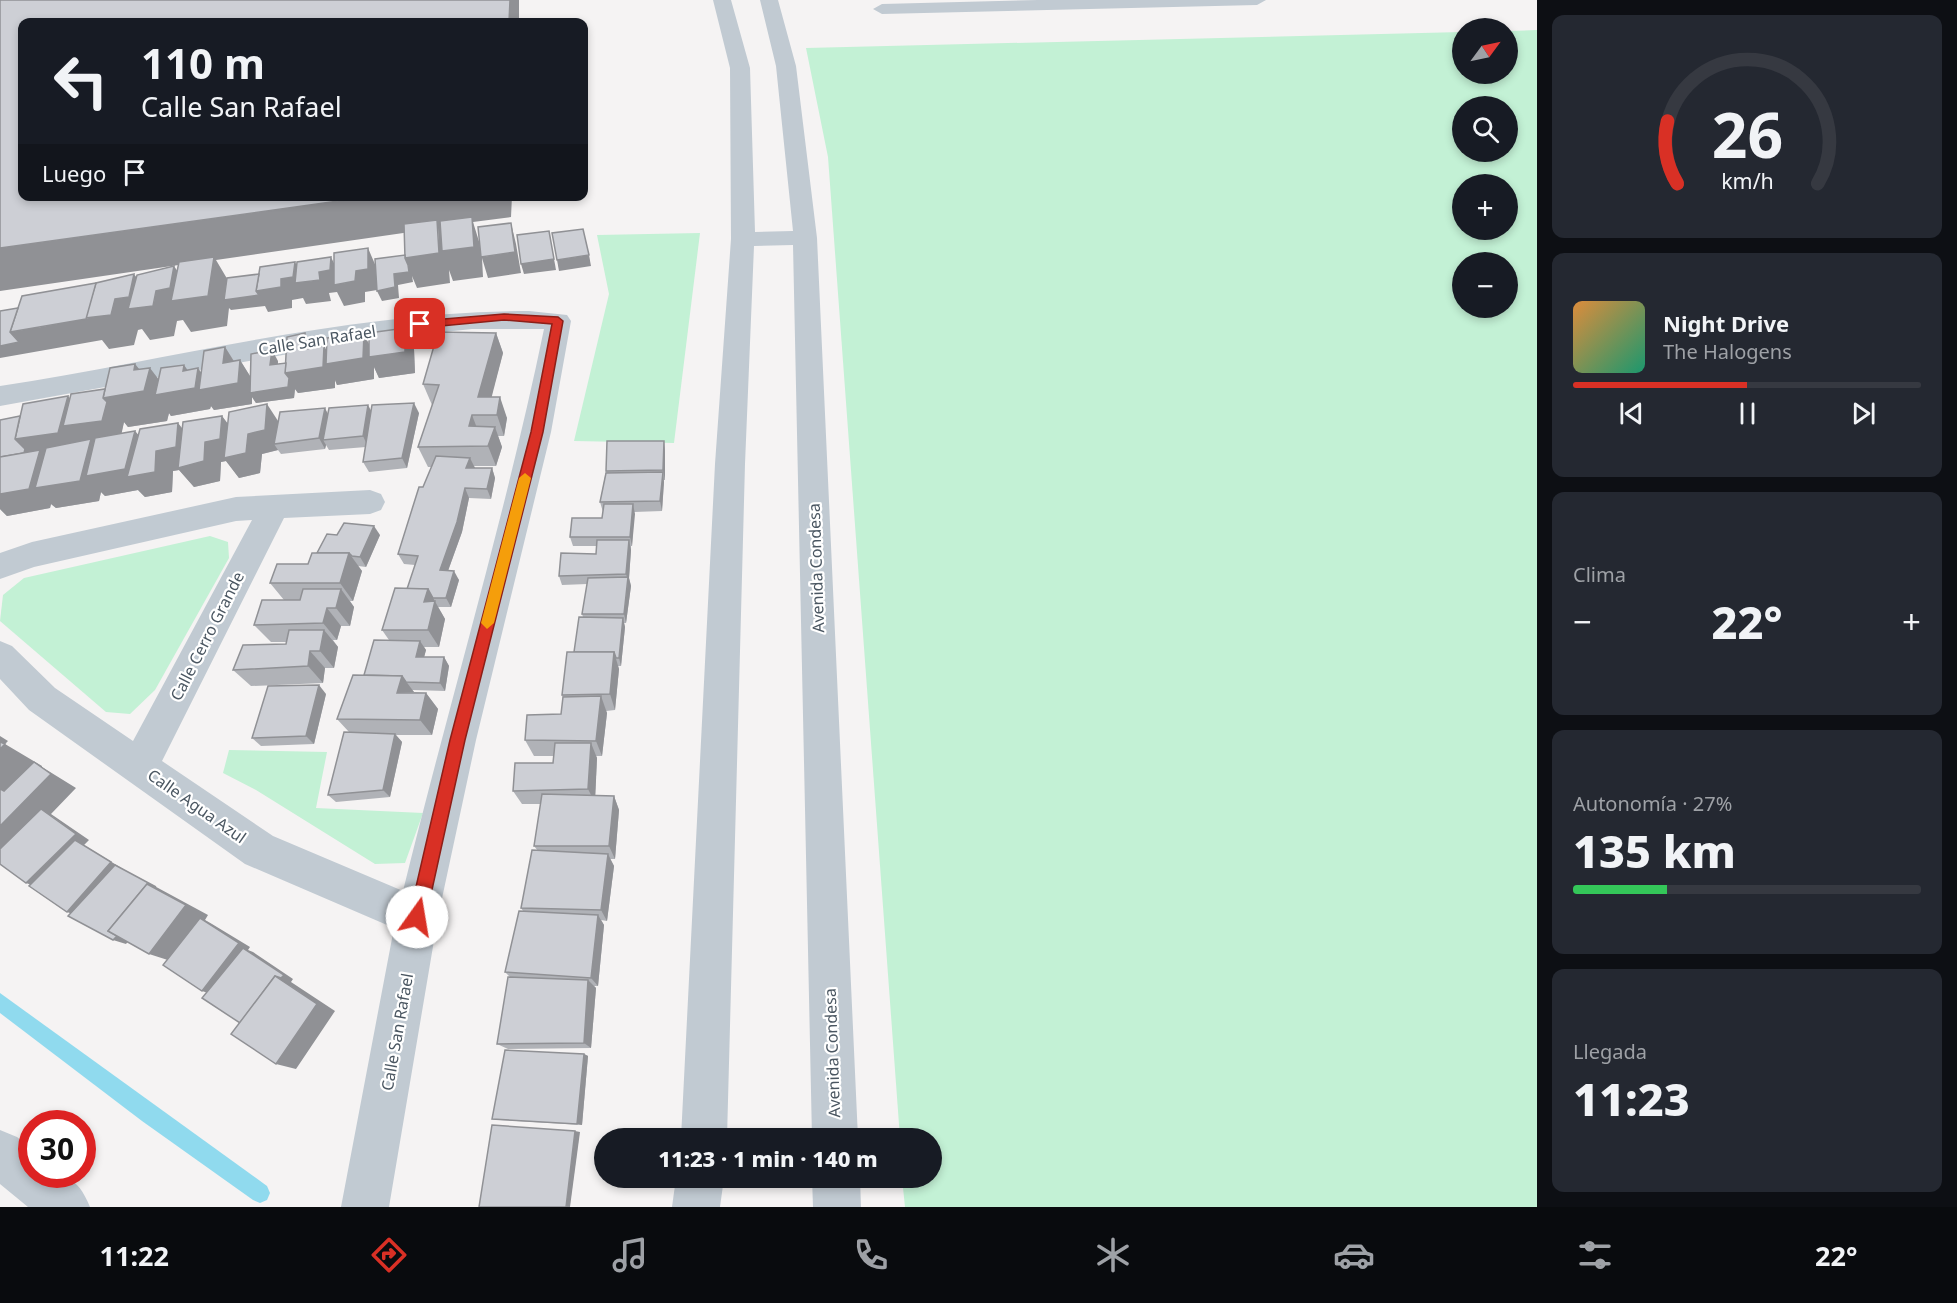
<!DOCTYPE html>
<html lang="es">
<meta charset="utf-8">
<style>
body{margin:0;font-family:"Noto Sans",sans-serif;background:#242831;color:#f1f3f6;height:100vh;display:flex;flex-direction:column;font-size:22px;white-space:nowrap}
*{box-sizing:border-box;margin:0}
p{font-size:20px;color:#9ea1a6}
.icon{flex:none;width:33px;height:33px;fill:none;stroke:currentColor;stroke-width:2;stroke-linecap:round;stroke-linejoin:round}
.map{position:relative;flex:1;overflow:hidden}
.panel{display:flex;flex-direction:column;gap:15px;padding:15px;background:#0d0f14;width:420px}
.panel>*{flex:none}
.top-card{position:absolute;left:18px;top:18px;width:570px;height:183px;border-radius:12px;box-shadow:0 3px 9px #0003;background:#171b24;color:#f1f3f6;overflow:hidden}
.needle{width:39px;rotate:57deg}
.controls{position:absolute;left:1452px;top:18px;display:grid;gap:12px}
.controls a{display:grid;place-items:center;width:66px;height:66px;border-radius:50%;background:#171b24;box-shadow:0 3px 9px #0003;font-size:30px}
.speed{position:absolute;left:18px;top:1110px;display:flex;gap:12px;font-size:30px;font-weight:700;text-align:center}
.speed>*{display:grid;place-content:center;width:78px;height:78px;border-radius:50%;background:#171b24;box-shadow:0 3px 9px #0003;line-height:1}
.speed .limit{border:9px solid #d22;background:#fff;color:#111}
.pin{position:absolute;display:grid;place-items:center;width:51px;height:51px;color:#fff;margin:-26px;border-radius:12px;box-shadow:0 3px 9px #0006}
.me{position:absolute;width:66px;margin:-33px;rotate:13deg;stroke-linejoin:round;filter:drop-shadow(0 0 4px #0008)}
.turn{display:flex;align-items:center;gap:21px;height:126px;padding:0 24px;font-size:27px}
.turn .icon{width:78px;height:78px;stroke-width:2.5}
.turn b{display:block;font-size:42px;line-height:51px}
.then{display:flex;align-items:center;height:57px;padding:0 24px;background:#0003;gap:12px;font-size:22px}
.big{font-size:45px;font-weight:800;line-height:1.1}
.panel .card{flex:1;display:flex;flex-direction:column;justify-content:center;gap:9px;min-width:0;padding:0 21px;border-radius:12px;background:#242831}
.panel .dial{align-items:center;gap:0}
.dial svg{height:156px;overflow:visible;fill:none;stroke:#363941;stroke-width:7;stroke-linecap:round;text-anchor:middle}
.dial text{fill:#f1f3f6;stroke:none}
.song{display:flex;align-items:center;gap:18px}
.cover{width:72px;height:72px;border-radius:9px;background:linear-gradient(135deg,hsl(30 70% 55%),hsl(160 70% 35%))}
.played{height:6px;border-radius:3px;background:linear-gradient(90deg,#d93025 50%,#363941 50%)}
.keys{display:flex;justify-content:space-around;direction:ltr}
.heat{display:flex;justify-content:space-between;align-items:center;font-size:33px;direction:ltr}
.charge{height:9px;border-radius:4px;background:linear-gradient(90deg,#34c759 27%,#363941 0)}
.trip{position:absolute;left:594px;top:1128px;width:348px;height:60px;border-radius:30px;background:#171b24;box-shadow:0 3px 9px #0003;font-weight:800;line-height:60px;text-align:center}
.menu{display:flex;height:96px;justify-content:space-around;align-items:center;background:#090b0e;color:#9ea1a6}
.menu .icon{width:42px;height:42px}
.menu .active{color:#d93025}
.menu b{font-size:27px;color:#f1f3f6}
main{display:flex;flex:1;min-height:0}
.map>svg:first-child{display:block}
</style>
<main>
<div class="map">
<svg width="1537" height="1207" viewBox="0 0 1537 1207">
<rect width="100%" height="100%" fill="#f5f3f3"/>
<g fill="#c3f1d5" fill-rule="evenodd">
<path d="M1537,30V1207H905L902,1178H932V1138H900L828,157L806,48L1462,32V74H1508V31ZM1462,106H1508V152H1462ZM1462,184H1508V230H1462ZM1462,262H1508V308H1462Z"/>
<path d="M700,233L674,443L574,441L609,294L597,235Z"/>
<path d="M210,536L228,542L229,558L155,690L130,714L106,712L0,621L3,595L24,578Z"/>
<path d="M229,750L327,752L316,808L423,813L405,863L375,864L256,790L223,773Z"/>
</g>
<g fill="none" stroke-linecap="round" stroke-linejoin="round">
<path fill="#90daee" fill-rule="evenodd" d="M0,993L267,1186L270,1193L267,1200L260,1203L253,1200L142,1121L0,1013Z"/>
<g fill="#c1cad2" fill-rule="evenodd">
<path d="M713,0H731L750,68L755,232L793,231L776,66L760,0H778L796,66L817,238L858,1138H812L793,245L754,246L745,464L727,1138H681L715,464L731,239L730,68Z"/>
<path d="M1038,0H1266L1257,5L882,14L873,9L882,4Z"/>
<path d="M529,311L567,315L571,321L551,432L476,740L438,917L389,1207H341L394,928L245,864L29,710L0,679V641L12,646L55,688L133,741L252,520L236,521L34,567L0,579V553L32,542L236,497L370,490L381,494L385,502L381,510L370,514L284,518L162,761L273,836L403,891C449,703 505,518 544,329H472L360,341L0,406V386C175,359 351,311 529,311Z"/>
<path d="M0,1130L17,1137L32,1149V1174C64,1174 77,1175 90,1207H28L0,1184Z"/>
<path d="M676,1178H724L720,1207H672Z"/>
<path d="M812,1178H860L861,1207H813Z"/>
</g>
</g>
<g fill="#b0b2b7">
<path d="M305,333L313,348L324,346L327,351L369,345L414,349L415,373L379,378L374,367V379L337,385L335,380V388L298,393L295,389L294,398L256,403L252,397V404L214,410L211,406L210,409L171,416L169,413L167,421L128,427L124,422L121,434L135,431L138,435L183,429L222,416L227,423L278,422L328,414L371,411L419,413L407,468L369,472L363,462L366,447L329,450L326,445L325,449L281,454L278,450L262,454L260,473L239,478L226,461L221,462L220,481L194,487L179,470L173,471L172,492L145,497L138,490L105,496L101,492L99,501L56,508L51,504L50,508L7,516L0,509V420L20,416L68,396L70,399L105,389L135,364L139,369L158,380L188,370L201,372L225,347L234,361L240,360L250,376L278,361V364L286,363Z"/>
<path d="M496,333L503,353L491,397L507,418L504,436H498L502,447L496,466H474L475,468H492L495,478L491,499L469,498L462,532L448,571L459,580L451,607H438L445,619L439,647H424L426,650L424,657H444L449,666L445,691L412,690L414,692L426,693L438,709L432,735H396L402,742L390,797L336,802L328,795L349,732L337,719L364,675L389,640L382,630L407,589L415,565L404,564L398,554L432,467H428L418,447L433,405H432L423,384Z"/>
<path d="M664,441L665,451V480H664L662,511L634,512L632,546H631V550L629,578L631,586L626,623H624L625,627L621,666H618L619,669L615,710L606,711L607,713L602,756H596L597,758L595,796H614L619,810L615,859H610L614,866L607,921L601,920L604,925L598,986H594L596,988L591,1048L508,1049L497,1044L511,978L505,972L523,911L521,908L538,851L534,846L541,804H522L513,791L553,763V756H534L525,740L561,714L563,698L562,695L583,617L582,614L587,584L562,585L559,576L596,554L597,546H573L570,537L602,518L603,512L600,502L606,471Z"/>
<path d="M337,535H380L366,567L358,566L362,571L353,601H350L354,607L350,626H341L337,640H333L338,647L334,668H325L323,683L251,686L233,670L286,644V642H271L254,625L284,600L270,583L308,564L317,553Z"/>
<path d="M326,694L314,744L261,746L252,738Z"/>
<path d="M584,1054L588,1056L582,1125L499,1120L492,1119Z"/>
</g>
<g fill="#909195" fill-rule="evenodd">
<path d="M510,0H519V22H509Z"/>
<path d="M374,196H512L511,217L473,222L481,248L482,257L515,252L511,223L516,244L521,273L488,278L482,258L483,277L453,281L449,270L450,283L417,288L412,276L413,282L398,285L399,298L382,301L377,291L395,287L394,274L409,272L408,265L405,258H408V254L409,257L439,253L438,228L216,260L232,287L230,299L259,295L256,291L261,290L264,274L270,284L269,289L281,287V279L293,277L295,262L305,282L320,280L319,272L330,270L331,257L341,278V284L355,281L356,271L368,269V248L377,269V290L365,292V302L344,306L337,292L329,293L331,301L306,304L303,298L292,300V308L268,312L265,306L231,310L229,308L227,326L191,332L183,320L177,321L174,336L150,340L142,329L138,330L134,345L109,349L102,340L0,358V346L19,342L10,332L23,330L31,306L40,317L36,328L94,317L103,282L116,299L129,297L134,274L154,302L156,291L170,288L174,266L194,296V298L208,296L213,260L0,291V248ZM472,223L474,247L448,250L440,227Z"/>
<path d="M549,231L556,270L524,274L521,264Z"/>
<path d="M589,255L591,266L559,271L557,260Z"/>
<path d="M405,328L414,349L415,373L379,378L374,367V379L337,385L335,380V388L298,393L295,389L294,398L256,403L252,397V404L214,410L211,406L210,409L171,416L169,413L167,421L128,427L124,422L120,441L135,431L152,451H156L178,423L194,443L205,442L222,416L237,436L248,434L267,404L280,424L274,444L278,450L262,454L260,473L239,478L226,461L221,462L220,481L194,487L179,470L173,471L172,492L145,497L138,490L105,496L101,492L99,501L56,508L51,504L50,508L7,516L0,509V494L34,467L15,439L68,396L86,417L103,398L134,370L135,364L147,379L150,368L169,393L183,371L184,365L196,382L198,368L212,388L223,363L225,347L238,368L240,360L253,381L285,373L305,349V333L317,354L324,346L333,363L364,334L374,354Z"/>
<path d="M496,333L503,353L487,415L478,397Z"/>
<path d="M272,350L278,361L277,376L270,365Z"/>
<path d="M500,397L507,418L504,436L497,415Z"/>
<path d="M414,403L419,413L407,468L402,458Z"/>
<path d="M368,405L374,416L368,447L363,436Z"/>
<path d="M325,408L330,418L323,440L326,445L325,449L319,438Z"/>
<path d="M472,415L480,436L477,446L469,426Z"/>
<path d="M495,427L502,447L496,466L488,446Z"/>
<path d="M664,441L665,451V480L663,470Z"/>
<path d="M470,458L475,468H466Z"/>
<path d="M492,468L495,478L491,499L487,489Z"/>
<path d="M663,472L664,482L662,511L660,501Z"/>
<path d="M465,488L469,498L462,532L445,579L440,570Z"/>
<path d="M633,504L635,514L632,546L630,537Z"/>
<path d="M374,526L380,535L366,567L360,557Z"/>
<path d="M629,540L631,550L629,578L631,586L626,623L624,614L628,581L626,574Z"/>
<path d="M349,553L362,571L353,601L340,583Z"/>
<path d="M454,571L459,580L451,607L446,598Z"/>
<path d="M341,589L354,607L350,626L336,608Z"/>
<path d="M428,589L445,619L439,647L428,630L424,602Z"/>
<path d="M327,608L341,626L337,640L323,623Z"/>
<path d="M623,618L625,627L621,666L619,658Z"/>
<path d="M324,630L338,647L334,668L320,651Z"/>
<path d="M420,641L426,650L422,665L416,657Z"/>
<path d="M310,651L325,668L323,683L308,666Z"/>
<path d="M614,652L619,669L615,710L610,694Z"/>
<path d="M444,657L449,666L445,691L440,683Z"/>
<path d="M402,676L414,692L397,693Z"/>
<path d="M319,685L326,694L314,744L306,736Z"/>
<path d="M426,693L438,709L432,735L420,720Z"/>
<path d="M601,696L607,713L602,756L596,741Z"/>
<path d="M395,734L402,742L390,797L383,790Z"/>
<path d="M0,736L8,741L5,744L42,766V767L76,788L51,814L89,840L84,845L123,869L208,915L205,920L212,924L250,947L248,950L253,952L293,979L291,982L335,1011L296,1069L276,1064L317,1004L289,985L255,1029L244,1026L280,979L275,976L281,978L284,975L247,951L214,995L202,991L239,943L204,921L174,962L149,954L186,905L166,894L126,944L113,940L155,888L147,884L156,887L123,869L81,917L67,912L111,862L84,845L40,888L26,883L76,834L50,815L10,858L0,853V826L24,801L13,796L0,808V749L5,744L0,748ZM41,767L51,774L24,801L13,795Z"/>
<path d="M591,743L597,758L595,803L588,789Z"/>
<path d="M614,796L619,810L615,859L609,846Z"/>
<path d="M608,854L614,866L607,921L601,910Z"/>
<path d="M598,915L604,925L598,986L591,978Z"/>
<path d="M588,980L596,988L591,1048L584,1043Z"/>
<path d="M584,1054L588,1056L582,1125L577,1124Z"/>
<path d="M575,1131L580,1132L570,1207H566Z"/>
</g>
<g fill="#cdcfd5" stroke="#909195" stroke-width="1.5">
<path d="M0,0H510L509,22H22V196H374L0,248Z"/>
<path d="M472,217L474,247L442,251L440,221Z"/>
<path d="M437,220L439,253L405,258L404,224Z"/>
<path d="M511,223L515,252L481,257L478,227Z"/>
<path d="M583,229L589,255L557,260L552,233Z"/>
<path d="M549,231L554,259L521,264L517,235Z"/>
<path d="M368,248V269L356,271L355,281L334,285V253Z"/>
<path d="M405,255V258L408,265L409,272L394,274L395,287L377,291L375,259Z"/>
<path d="M214,257L208,296L171,301L179,262Z"/>
<path d="M331,257L330,270L319,272L320,280L295,283L297,262Z"/>
<path d="M295,262L293,277L281,279V287L256,291L260,267Z"/>
<path d="M174,266L170,288L156,291L153,306L128,309L137,275Z"/>
<path d="M134,274L129,297L115,299L111,315L85,318L96,283Z"/>
<path d="M259,274L256,291L259,295L224,300L227,278Z"/>
<path d="M96,283L86,319L10,332L22,296Z"/>
<path d="M18,308L10,332L19,342L0,346V311Z"/>
<path d="M405,328V352L369,357V333Z"/>
<path d="M438,332L496,333L478,397H500L497,415H472L469,426L495,427L488,446L418,447L439,385L423,384Z"/>
<path d="M305,333V349L324,346L323,367L285,373L287,337Z"/>
<path d="M364,334L363,358L326,364L327,338Z"/>
<path d="M225,347L223,363L240,360L238,383L199,390L204,351Z"/>
<path d="M272,350L270,365L286,363L285,373L289,378L288,387L250,393L251,354Z"/>
<path d="M135,364L134,370L150,368L144,391L103,398L110,368Z"/>
<path d="M184,365L183,371L198,368L195,388L155,395L161,368Z"/>
<path d="M105,389L103,398L107,402L102,421L63,426L71,394Z"/>
<path d="M68,396L58,433L15,439L23,404Z"/>
<path d="M414,403L402,458L363,462L372,405Z"/>
<path d="M267,404L265,430L248,434L246,453L224,458L229,412Z"/>
<path d="M368,405L363,436L323,440L329,408Z"/>
<path d="M325,408L319,438L274,444L280,412Z"/>
<path d="M20,416L15,439L25,449L24,453L0,457V420Z"/>
<path d="M222,416L220,439L205,442L204,461L178,468L183,422Z"/>
<path d="M178,423L176,447L156,451L155,472L127,477L140,429Z"/>
<path d="M135,431L125,469L86,476L95,438Z"/>
<path d="M91,439L80,481L35,488L46,448Z"/>
<path d="M607,441H664L663,470L606,471Z"/>
<path d="M40,450L29,489L0,494V457Z"/>
<path d="M436,456L470,458L466,468H492L487,489L465,488L457,522L440,570L454,571L446,598H433L428,589H407L418,556L398,554L419,487H423Z"/>
<path d="M663,472L660,501L600,502L606,473Z"/>
<path d="M604,504H633L630,537H570L572,518H602Z"/>
<path d="M344,523L374,526L360,557L352,556L349,553H317L327,534L337,535Z"/>
<path d="M597,540H629L626,574L559,576L561,553L596,554Z"/>
<path d="M312,553H349L340,583H270L277,564H308Z"/>
<path d="M628,577L624,614H582L588,578Z"/>
<path d="M395,588L428,589L424,602L435,601L428,630H382Z"/>
<path d="M303,589H341L336,608H327L323,623L254,625L262,600H300Z"/>
<path d="M579,617L623,618L619,658H616L614,652H574Z"/>
<path d="M289,630H324L320,651H310L308,666L233,670L243,645L286,644Z"/>
<path d="M374,640L420,641L416,657H444L440,683L406,682L402,676L364,675Z"/>
<path d="M567,652H614L610,694L562,695Z"/>
<path d="M353,675L402,676L397,693H426L420,720L337,719Z"/>
<path d="M319,685L306,736L252,738L268,686Z"/>
<path d="M601,696L596,741L525,740L527,715L561,714L563,697Z"/>
<path d="M344,732L395,734L383,790L328,795Z"/>
<path d="M0,742L5,744L0,749Z"/>
<path d="M555,743H591L588,789L513,791L515,763H553Z"/>
<path d="M34,762L51,774L0,826V789L4,791Z"/>
<path d="M542,794L614,796L609,846H534Z"/>
<path d="M41,809L76,834L26,883L0,864V849Z"/>
<path d="M75,840L111,862L67,912L29,886Z"/>
<path d="M532,850L608,854L601,910L521,908Z"/>
<path d="M115,865L156,887L147,884L108,931L117,936L113,940L68,916Z"/>
<path d="M147,884L186,905L149,954L108,931Z"/>
<path d="M519,911L598,915L591,978L505,972Z"/>
<path d="M200,918L239,943L202,991L163,965Z"/>
<path d="M243,948L284,975L281,978L275,976L240,1023L202,998Z"/>
<path d="M275,976L317,1004L276,1064L231,1034Z"/>
<path d="M508,977L588,980L584,1043L497,1044Z"/>
<path d="M505,1050L584,1054L577,1124L492,1119Z"/>
<path d="M492,1125L575,1131L566,1207H479Z"/>
</g>
<path fill="#d93025" stroke="#8d1f18" stroke-width="1.5" d="M504,314L558,317L563,321L543,432L465,740L426,917L423,923L417,926L411,923L409,917L450,740L531,432L552,324L504,320L420,328L414,324L420,321Z"/>
<path fill="#f59e0b" d="M525,473L531,478L494,623L487,629L481,623L519,478Z"/>
<g text-anchor="middle" stroke-width="4.5" stroke-linejoin="round" paint-order="stroke">
<g font-size="16" fill="#4a5661" stroke="#fff">
<text transform="translate(317 340) rotate(-9)" y="6">Calle San Rafael</text>
<text transform="translate(816 568) rotate(-92)" y="6">Avenida Condesa</text>
<text transform="translate(207 636) rotate(-63)" y="6">Calle Cerro Grande</text>
<text transform="translate(197 806) rotate(35)" y="6">Calle Agua Azul</text>
<text transform="translate(397 1032) rotate(-80)" y="6">Calle San Rafael</text>
<text transform="translate(832 1053) rotate(-92)" y="6">Avenida Condesa</text>
</g>
</g>
</svg>
<div class="controls">
<a><svg class="needle" viewBox="-14 -14 28 28"><path d="M0-13l5 13h-10z" fill="#e53935"/><path d="M0 13l5-13h-10z" fill="#9ea1a6"/></svg></a>
<a><svg class="icon" aria-label="search" viewBox="0 0 24 24"><circle cx="10" cy="10" r="6"/><path d="M15 15l6 6"/></svg></a>
<a>+</a>
<a>−</a>
</div>
<div class="speed"><div class="limit">30</div></div>
<div class="pin" style="left:420px;top:324px;background:#d93025"><svg class="icon" aria-label="arrive" viewBox="0 0 24 24"><path d="M6 21V4h12l-3 4 3 4H6"/></svg></div>
<svg class="me" style="left:417px;top:917px" viewBox="-20 -20 40 40"><circle r="19" fill="#fff"/><path d="M0-13L10 11 0 6-10 11z" fill="#d93025"/></svg>
<div class="trip">11:23 · 1 min · 140 m</div>
<div class="top-card">
<div class="turn"><svg class="icon" aria-label="left" viewBox="0 0 24 24"><path d="M17 20v-9H6M10 6l-5 5 5 5"/></svg><div><b>110 m</b>Calle San Rafael</div></div>
<div class="then">Luego<svg class="icon" aria-label="arrive" viewBox="0 0 24 24"><path d="M6 21V4h12l-3 4 3 4H6"/></svg></div>
</div>
</div>
<section class="panel">
<div class="card dial"><svg viewBox="0 0 100 80">
<path d="M14 69A42 42 0 1 1 86 69"/>
<path d="M14 69A42 42 0 0 1 9 37" stroke="#d93025"/>
<text x="50" y="56" font-size="32" font-weight="700">26</text>
<text x="50" y="72" font-size="11">km/h</text>
</svg></div>
<div class="card">
<div class="song"><i class="cover"></i><div><b>Night Drive</b><p>The Halogens</p></div></div>
<div class="played"></div>
<div class="keys"><svg class="icon" aria-label="previous" viewBox="0 0 24 24"><path d="M18 5L8 12l10 7zM5 5v14"/></svg><svg class="icon" aria-label="pause" viewBox="0 0 24 24"><path d="M8 5v14M16 5v14"/></svg><svg class="icon" aria-label="next" viewBox="0 0 24 24"><path d="M6 5l10 7-10 7zM19 5v14"/></svg></div>
</div>
<div class="card"><p>Clima</p>
<div class="heat"><a>−</a><b class="big">22°</b><a>+</a></div>
</div>
<div class="card"><p>Autonomía · 27%</p><b class="big">135 km</b><div class="charge"></div></div>
<div class="card"><p>Llegada</p><b class="big">11:23</b></div>
</section>
</main>
<nav class="menu">
<b>11:22</b>
<svg class="icon active" aria-label="directions" viewBox="0 0 24 24"><path d="M12 3l9 9-9 9-9-9zM9 14v-3h6M13 9l2 2-2 2"/></svg>
<svg class="icon" aria-label="music" viewBox="0 0 24 24"><path d="M9 18V5l10-2v13"/><circle cx="6" cy="18" r="3"/><circle cx="16" cy="16" r="3"/></svg>
<svg class="icon" aria-label="phone" viewBox="0 0 24 24"><path d="M5 4h4l2 5-3 2q2 4 5 5l2-3 5 2v4C11 20 4 13 5 4z"/></svg>
<svg class="icon" aria-label="climate" viewBox="0 0 24 24"><path d="M12 3v18M4 7l16 10M4 17L20 7"/></svg>
<svg class="icon" aria-label="car" viewBox="0 0 24 24"><path d="M5 17H2v-5l4-1 3-4h7l3 4 3 1v5h-3M9 17h6M6 11h13"/><circle cx="7" cy="17" r="2"/><circle cx="17" cy="17" r="2"/></svg>
<svg class="icon" aria-label="filters" viewBox="0 0 24 24"><path d="M4 7h16M4 17h16"/><circle cx="9" cy="7" r="2"/><circle cx="15" cy="17" r="2"/></svg>
<b>22°</b>
</nav>
